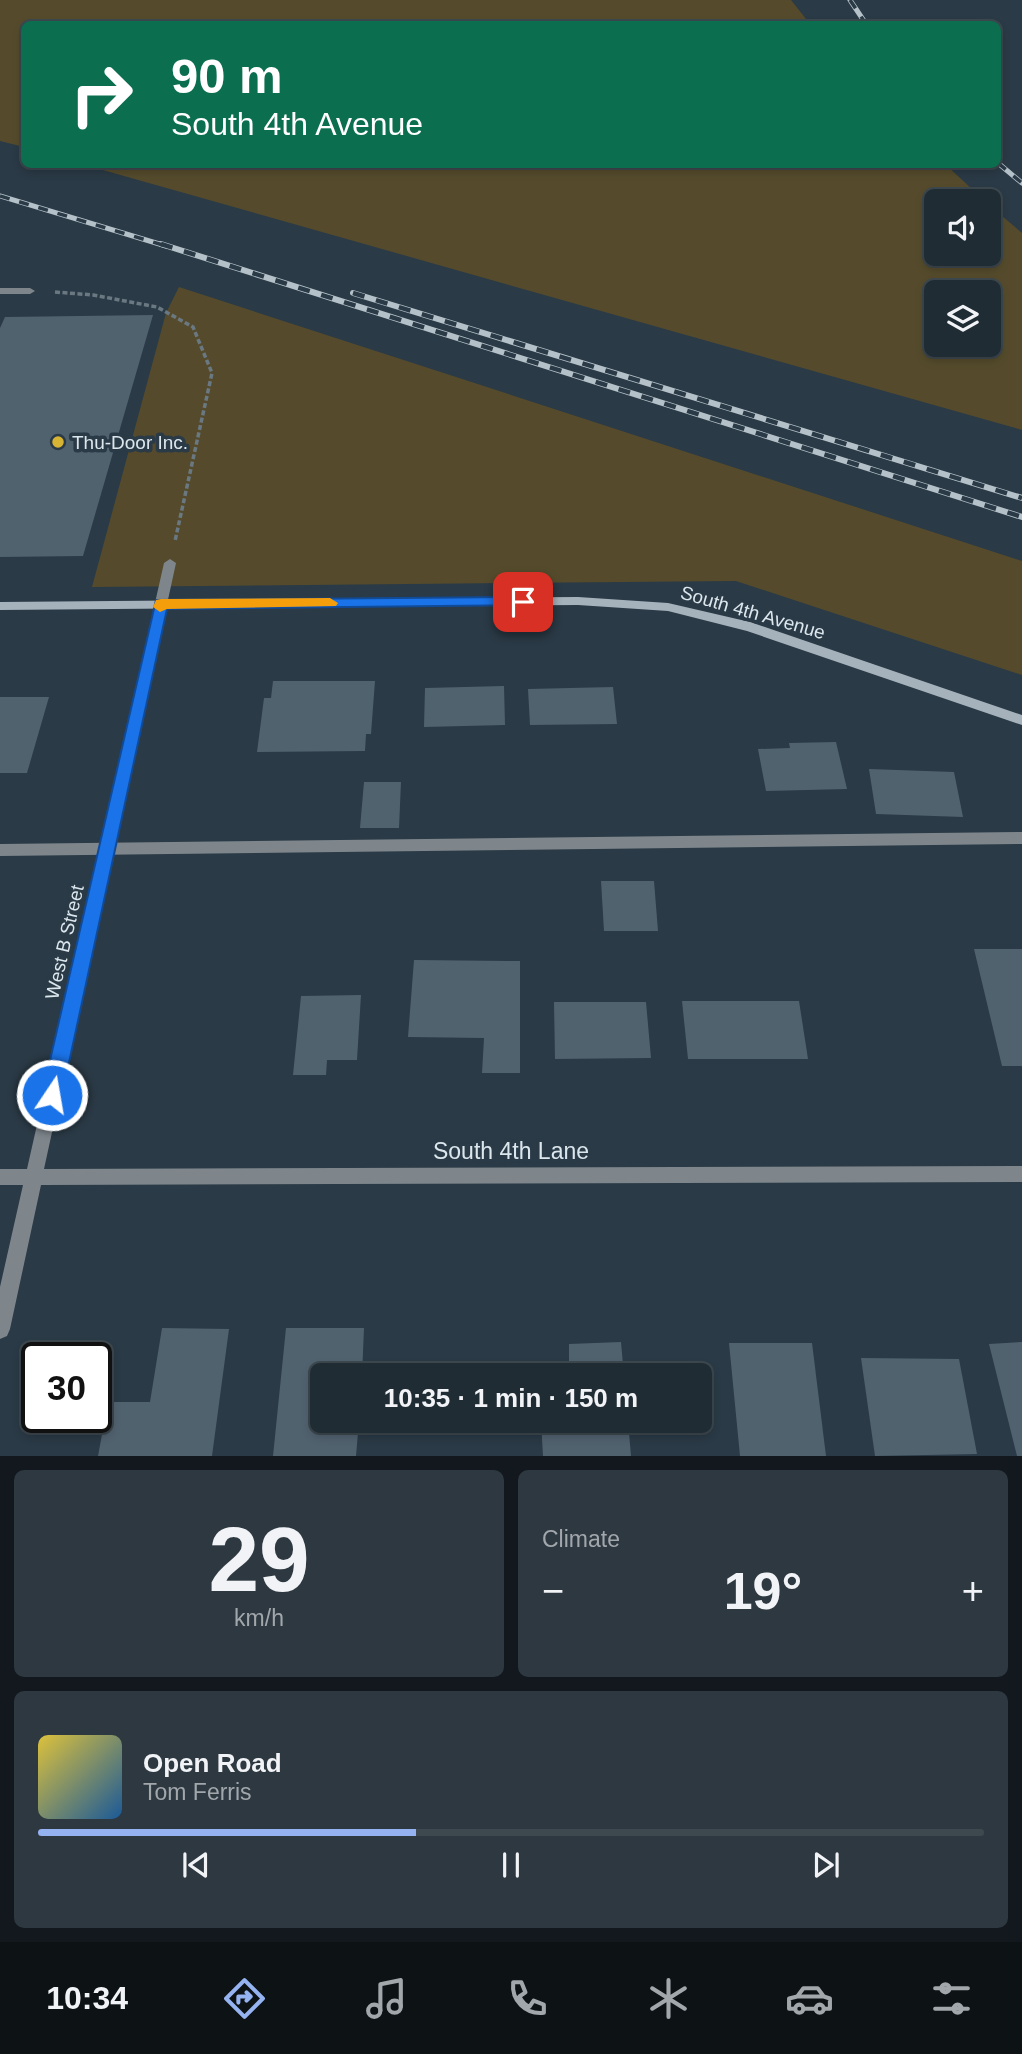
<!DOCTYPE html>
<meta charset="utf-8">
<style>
body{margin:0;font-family:Helvetica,sans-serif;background:#2d3840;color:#f1f3f6;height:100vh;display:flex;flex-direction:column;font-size:26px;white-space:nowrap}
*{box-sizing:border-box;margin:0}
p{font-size:23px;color:#a2a7ac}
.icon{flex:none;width:38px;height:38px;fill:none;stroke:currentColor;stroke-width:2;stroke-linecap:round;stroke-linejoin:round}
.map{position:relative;height:1456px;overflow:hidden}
.details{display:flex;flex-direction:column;gap:14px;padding:14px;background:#12181d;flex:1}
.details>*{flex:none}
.banner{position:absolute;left:21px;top:21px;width:980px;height:147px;border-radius:10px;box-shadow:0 4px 10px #0003,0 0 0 2px #3d484f;background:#0b6e4f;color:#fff;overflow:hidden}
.buttons{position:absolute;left:924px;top:189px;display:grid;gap:14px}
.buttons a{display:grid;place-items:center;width:77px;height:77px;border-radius:10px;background:#202c34;box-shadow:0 4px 10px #0003,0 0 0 2px #3d484f;font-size:35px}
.speed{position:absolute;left:21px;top:1342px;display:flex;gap:14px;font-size:35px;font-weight:700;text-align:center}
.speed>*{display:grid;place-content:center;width:91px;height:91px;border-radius:50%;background:#202c34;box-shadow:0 4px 10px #0003,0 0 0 2px #3d484f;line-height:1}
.speed .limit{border:4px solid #111;border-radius:10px;background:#fff;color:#111}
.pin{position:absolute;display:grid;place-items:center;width:60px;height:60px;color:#fff;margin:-30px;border-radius:14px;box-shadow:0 4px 10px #0006}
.me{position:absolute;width:77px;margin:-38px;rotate:12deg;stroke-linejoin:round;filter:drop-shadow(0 0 5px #0008)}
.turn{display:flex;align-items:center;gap:24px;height:147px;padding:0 35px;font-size:32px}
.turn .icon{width:91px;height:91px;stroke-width:2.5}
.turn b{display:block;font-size:49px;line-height:60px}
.big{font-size:52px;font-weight:700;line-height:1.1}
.details .card{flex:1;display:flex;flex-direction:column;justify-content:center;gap:10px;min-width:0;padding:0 24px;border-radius:10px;background:#2d3840}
.details .dial{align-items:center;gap:0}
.dial b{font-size:91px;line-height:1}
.song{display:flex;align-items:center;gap:21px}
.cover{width:84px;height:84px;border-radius:10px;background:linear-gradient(135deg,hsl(50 70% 55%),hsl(210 70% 35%))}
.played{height:7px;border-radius:4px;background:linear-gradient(90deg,#95b2f1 40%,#3d484f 40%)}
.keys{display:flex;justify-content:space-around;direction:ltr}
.heat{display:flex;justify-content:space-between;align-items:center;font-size:38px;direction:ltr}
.details .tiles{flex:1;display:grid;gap:14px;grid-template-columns:1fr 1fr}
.card:last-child{grid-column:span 2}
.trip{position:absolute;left:310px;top:1363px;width:402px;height:70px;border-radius:10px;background:#202c34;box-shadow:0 4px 10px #0003,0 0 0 2px #3d484f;font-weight:700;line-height:70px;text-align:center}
.tab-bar{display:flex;height:112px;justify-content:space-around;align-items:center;background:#0d1215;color:#a2a7ac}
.tab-bar .icon{width:49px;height:49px}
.tab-bar .on{color:#95b2f1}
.tab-bar b{font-size:32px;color:#f1f3f6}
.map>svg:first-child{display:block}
</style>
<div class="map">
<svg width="1022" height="1456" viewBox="0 0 1022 1456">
<rect width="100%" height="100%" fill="#2a3a46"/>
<g fill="#554b2c" fill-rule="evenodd">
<path d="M0,0H791L810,24H24V147L0,141Z"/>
<path d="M85,165H946L985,201H936V254H989V205L1022,233V430ZM989,292V345H936V292Z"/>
<path d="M179,287L1022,561V675L736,581L92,587L166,313Z"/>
</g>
<g fill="#51626f">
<path d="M153,315L83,556L0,557V328L5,317Z"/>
<path d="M273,681H375L371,734H366L365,751L257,752L264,698H271Z"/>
<path d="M504,686L505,725L424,727L425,688Z"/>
<path d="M613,687L617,724L530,725L528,689Z"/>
<path d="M0,697H49L27,773H0Z"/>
<path d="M836,742L847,789L766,791L758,749L790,748L789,743Z"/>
<path d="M869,769L954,772L963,817L876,814Z"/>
<path d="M364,782H401L399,828H360Z"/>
<path d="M601,881H654L658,931H604Z"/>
<path d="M974,949H1022V1066H1002Z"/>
<path d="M414,960L520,961V1073H482L484,1038L408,1037Z"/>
<path d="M361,995L357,1060H327L326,1075H293L301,996Z"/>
<path d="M682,1001H799L808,1059H688Z"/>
<path d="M554,1002H646L651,1058L555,1059Z"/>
<path d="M162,1328L229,1329L212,1456H98L108,1402H150Z"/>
<path d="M286,1328H364L362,1376H322V1421H359L356,1456H273Z"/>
<path d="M621,1342L624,1376H539L538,1363L569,1362V1344Z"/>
<path d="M1022,1342V1456H1017L989,1344Z"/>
<path d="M729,1343H812L826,1456H740Z"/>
<path d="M861,1358L959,1359L977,1454L875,1456Z"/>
<path d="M541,1421H628L631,1456H543Z"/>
</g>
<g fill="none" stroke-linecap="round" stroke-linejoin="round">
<path stroke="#6a7882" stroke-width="3.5" stroke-dasharray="5 2.5" stroke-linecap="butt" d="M55,292L93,295L157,307L193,327L212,373L175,541"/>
<path fill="#7e868c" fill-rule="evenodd" d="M1022,832V844L0,856V844Z"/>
<g fill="#7e868c" fill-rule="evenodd">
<path d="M0,288H30L35,291L30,294H0Z"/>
<path d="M170,559L176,563L44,1169L1022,1166V1182L41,1185L10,1329L7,1336L0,1339V1287L23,1185H0V1169H27L164,563Z"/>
</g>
<path fill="#a5b2bc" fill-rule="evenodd" d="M578,597L668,603L750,622L1022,715V725L747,631L668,611L578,605L0,610V602Z"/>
<defs>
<g id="rail-far1">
<path d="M850,0L866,24"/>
<path d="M998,163L1022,183"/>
<path d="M0,196L166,246"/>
</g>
<g id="rail">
<path d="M161,244L1022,517"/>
<path d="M353,293L1022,498"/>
</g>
</defs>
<use href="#rail-far1" stroke="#b5c1c9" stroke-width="5"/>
<use href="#rail" stroke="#b5c1c9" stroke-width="6"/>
<use href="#rail-far1" stroke="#2a3a46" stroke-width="3.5" stroke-dasharray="10" stroke-linecap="butt"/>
<use href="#rail" stroke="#2a3a46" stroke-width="4.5" stroke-dasharray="12" stroke-linecap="butt"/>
</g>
<path fill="#1a73e8" stroke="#114b97" stroke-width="2" d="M523,597L530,602L528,605L167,609L62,1095L59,1101L52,1104L45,1101L42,1095L156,600Z"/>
<path fill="#f59e0b" d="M330,598L338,603L336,606L167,609L160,612L153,607L156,600L161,599Z"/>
<circle fill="#d7b434" stroke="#2a3a46" stroke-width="2.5" cx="58" cy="442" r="7"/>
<g text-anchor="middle" stroke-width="7" stroke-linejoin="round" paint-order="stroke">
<g font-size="19" fill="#dce6ed" stroke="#2a3a46" text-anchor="start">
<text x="72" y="449">Thu-Door Inc.</text>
</g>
<g font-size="19" fill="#dce6ed" stroke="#2a3a46">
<text transform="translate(753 612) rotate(16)" y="7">South 4th Avenue</text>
<text transform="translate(64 942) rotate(-77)" y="7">West B Street</text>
</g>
<g font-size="23" fill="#dce6ed" stroke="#2a3a46">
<text x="511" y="1159">South 4th Lane</text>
</g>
</g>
</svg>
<div class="buttons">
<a><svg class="icon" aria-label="sound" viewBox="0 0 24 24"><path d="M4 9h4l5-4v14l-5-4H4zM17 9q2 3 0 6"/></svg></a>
<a><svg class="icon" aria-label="layers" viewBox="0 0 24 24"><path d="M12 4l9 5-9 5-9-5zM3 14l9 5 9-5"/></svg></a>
</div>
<div class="speed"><div class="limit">30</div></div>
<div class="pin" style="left:523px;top:602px;background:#d93025"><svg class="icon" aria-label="arrive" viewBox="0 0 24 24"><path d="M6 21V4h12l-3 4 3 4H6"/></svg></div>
<svg class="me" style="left:52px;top:1095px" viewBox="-20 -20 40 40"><circle r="17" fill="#1a73e8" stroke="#fff" stroke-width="3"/><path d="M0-11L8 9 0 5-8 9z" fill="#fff"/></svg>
<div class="trip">10:35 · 1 min · 150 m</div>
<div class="banner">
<div class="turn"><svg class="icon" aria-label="right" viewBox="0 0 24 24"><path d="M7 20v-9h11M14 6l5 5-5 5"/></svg><div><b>90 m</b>South 4th Avenue</div></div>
</div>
</div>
<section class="details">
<div class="tiles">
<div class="card dial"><b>29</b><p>km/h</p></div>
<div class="card"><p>Climate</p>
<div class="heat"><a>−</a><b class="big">19°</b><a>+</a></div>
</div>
<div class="card">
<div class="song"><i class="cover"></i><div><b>Open Road</b><p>Tom Ferris</p></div></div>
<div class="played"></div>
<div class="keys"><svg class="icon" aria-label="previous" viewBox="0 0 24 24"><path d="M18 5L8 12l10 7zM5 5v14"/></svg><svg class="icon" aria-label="pause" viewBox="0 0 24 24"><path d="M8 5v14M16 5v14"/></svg><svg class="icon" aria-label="next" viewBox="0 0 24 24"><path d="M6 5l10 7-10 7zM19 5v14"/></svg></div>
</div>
</div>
</section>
<nav class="tab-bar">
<b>10:34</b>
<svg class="icon on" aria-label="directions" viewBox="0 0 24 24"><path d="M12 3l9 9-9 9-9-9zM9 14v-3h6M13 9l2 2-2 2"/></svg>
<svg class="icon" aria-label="music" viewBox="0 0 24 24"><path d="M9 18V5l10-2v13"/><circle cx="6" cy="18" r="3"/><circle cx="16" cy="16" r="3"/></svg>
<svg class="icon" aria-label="phone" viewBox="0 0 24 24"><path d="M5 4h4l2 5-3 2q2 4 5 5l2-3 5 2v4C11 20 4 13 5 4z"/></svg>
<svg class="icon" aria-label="climate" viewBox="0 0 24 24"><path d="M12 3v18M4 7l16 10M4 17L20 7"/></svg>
<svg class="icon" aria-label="car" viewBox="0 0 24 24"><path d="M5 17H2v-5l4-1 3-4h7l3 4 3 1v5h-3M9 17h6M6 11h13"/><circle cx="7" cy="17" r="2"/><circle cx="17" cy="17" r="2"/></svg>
<svg class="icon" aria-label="filters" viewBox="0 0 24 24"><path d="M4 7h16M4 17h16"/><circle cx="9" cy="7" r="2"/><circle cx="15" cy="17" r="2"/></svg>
</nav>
